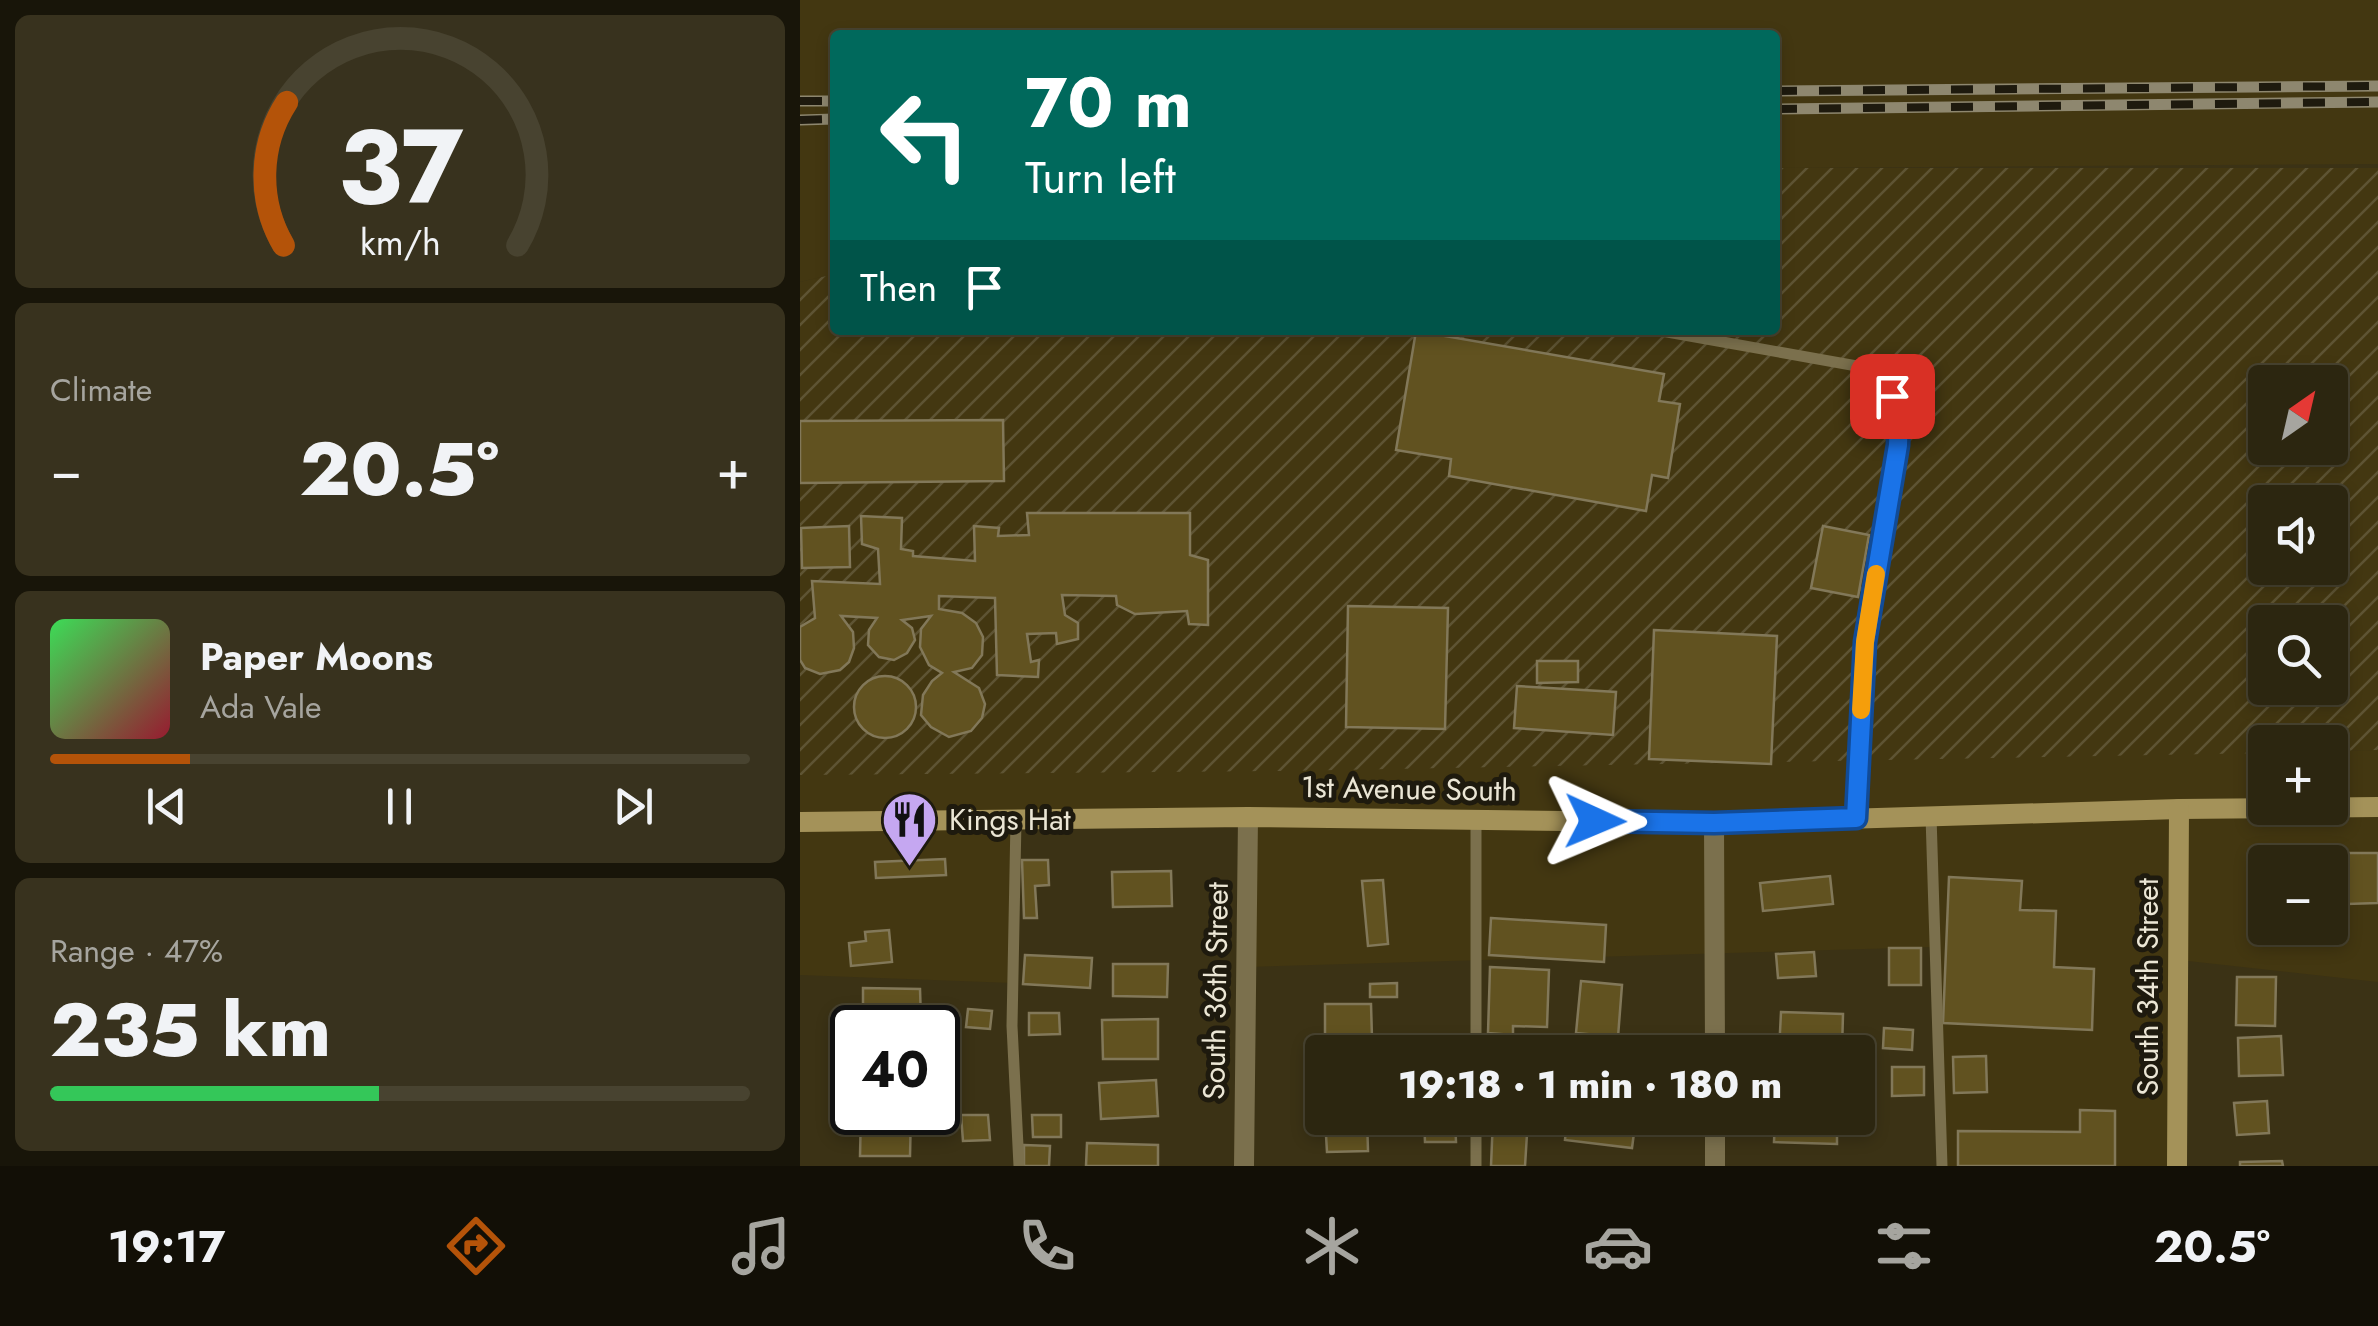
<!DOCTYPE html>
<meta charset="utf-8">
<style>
body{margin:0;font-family:Jost,sans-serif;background:#38321e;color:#f1f3f6;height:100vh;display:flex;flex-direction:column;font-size:38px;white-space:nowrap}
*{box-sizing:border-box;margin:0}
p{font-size:32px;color:#a6a59f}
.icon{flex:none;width:55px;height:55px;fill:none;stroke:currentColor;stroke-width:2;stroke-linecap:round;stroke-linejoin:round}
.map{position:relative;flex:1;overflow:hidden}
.panel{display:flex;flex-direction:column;gap:15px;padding:15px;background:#181509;width:800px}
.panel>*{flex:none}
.banner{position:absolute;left:30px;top:30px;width:950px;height:305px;border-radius:10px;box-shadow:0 5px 15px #0003,0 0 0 2px #484330;background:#00695c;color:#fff;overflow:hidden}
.needle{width:65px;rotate:34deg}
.tools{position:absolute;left:1448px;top:365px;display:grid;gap:20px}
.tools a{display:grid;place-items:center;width:100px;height:100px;border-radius:10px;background:#2c2610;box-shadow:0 5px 15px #0003,0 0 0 2px #484330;font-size:50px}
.speed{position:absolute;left:30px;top:1005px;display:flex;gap:20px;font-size:50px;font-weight:700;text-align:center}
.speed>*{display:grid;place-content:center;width:130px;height:130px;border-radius:50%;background:#2c2610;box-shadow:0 5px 15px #0003,0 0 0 2px #484330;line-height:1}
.speed .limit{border:5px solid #111;border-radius:15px;background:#fff;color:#111}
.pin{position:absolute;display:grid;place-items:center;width:85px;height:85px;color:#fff;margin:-42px;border-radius:20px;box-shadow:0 5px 15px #0006}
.me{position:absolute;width:110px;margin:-55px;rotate:91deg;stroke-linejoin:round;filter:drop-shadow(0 0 8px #0008)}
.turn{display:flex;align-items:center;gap:35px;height:210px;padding:0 30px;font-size:45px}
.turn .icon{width:130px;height:130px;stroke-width:2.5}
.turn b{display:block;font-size:70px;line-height:85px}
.then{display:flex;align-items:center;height:95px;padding:0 30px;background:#0003;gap:20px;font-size:38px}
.big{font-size:75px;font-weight:800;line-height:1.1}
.panel .card{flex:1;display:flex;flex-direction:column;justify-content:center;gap:15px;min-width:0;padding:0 35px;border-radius:15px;background:#38321e}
.panel .dial{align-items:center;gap:0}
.dial svg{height:260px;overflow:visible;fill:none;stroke:#484330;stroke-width:7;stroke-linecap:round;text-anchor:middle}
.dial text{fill:#f1f3f6;stroke:none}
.song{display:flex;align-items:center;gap:30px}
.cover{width:120px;height:120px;border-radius:15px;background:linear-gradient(135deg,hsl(130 70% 55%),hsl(350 70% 35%))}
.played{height:10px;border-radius:5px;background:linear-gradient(90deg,#b45309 20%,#484330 20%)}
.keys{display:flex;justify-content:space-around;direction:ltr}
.heat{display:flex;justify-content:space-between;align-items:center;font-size:55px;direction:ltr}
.charge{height:15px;border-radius:8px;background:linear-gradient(90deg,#34c759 47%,#484330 0)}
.trip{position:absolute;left:505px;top:1035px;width:570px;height:100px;border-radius:10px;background:#2c2610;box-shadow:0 5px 15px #0003,0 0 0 2px #484330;font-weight:800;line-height:100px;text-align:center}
.dock{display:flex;height:160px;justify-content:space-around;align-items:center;background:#120f06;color:#a6a59f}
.dock .icon{width:70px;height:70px}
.dock .selected{color:#b45309}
.dock b{font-size:45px;color:#f1f3f6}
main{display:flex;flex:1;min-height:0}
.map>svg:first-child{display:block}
</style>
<main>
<section class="panel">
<div class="card dial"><svg viewBox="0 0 100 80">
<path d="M14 69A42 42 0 1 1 86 69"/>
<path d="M14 69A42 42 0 0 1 15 25" stroke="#b45309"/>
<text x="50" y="56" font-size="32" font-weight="700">37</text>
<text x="50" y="72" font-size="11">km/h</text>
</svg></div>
<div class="card"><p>Climate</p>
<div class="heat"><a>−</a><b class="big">20.5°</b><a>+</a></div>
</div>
<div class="card">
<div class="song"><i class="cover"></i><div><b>Paper Moons</b><p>Ada Vale</p></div></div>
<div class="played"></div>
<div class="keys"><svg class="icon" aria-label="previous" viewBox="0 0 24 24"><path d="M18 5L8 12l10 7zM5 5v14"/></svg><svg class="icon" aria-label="pause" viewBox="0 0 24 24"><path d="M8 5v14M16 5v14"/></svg><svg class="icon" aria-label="next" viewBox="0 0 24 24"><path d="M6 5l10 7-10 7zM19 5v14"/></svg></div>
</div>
<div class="card"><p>Range · 47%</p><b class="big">235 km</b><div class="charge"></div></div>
</section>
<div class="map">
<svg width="1578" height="1166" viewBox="0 0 1578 1166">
<defs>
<pattern id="industrial-furrows" width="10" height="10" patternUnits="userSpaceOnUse" patternTransform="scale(2.5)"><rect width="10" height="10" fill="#433711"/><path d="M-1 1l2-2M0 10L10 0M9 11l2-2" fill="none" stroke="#5e5433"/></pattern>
</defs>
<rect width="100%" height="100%" fill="#3b3215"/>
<g fill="#433711" fill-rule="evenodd">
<path d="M0,0H1578V164L975,168V35H35V274L0,282Z"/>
<path d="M1578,750V982L1379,960L1377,1166H1142L1134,947L446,967L448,818L216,820L213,983L0,975V768L1465,752V808H1530V751ZM1465,862H1530V928H1465Z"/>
</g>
<path fill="url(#industrial-furrows)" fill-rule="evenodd" d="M975,168H1578V750L1530,751V742H1465V753L484,771L0,775V282L35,274V330H975ZM1465,382H1530V448H1465ZM1465,502H1530V568H1465ZM1465,622H1530V688H1465Z"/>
<g fill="#615220" stroke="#827859" stroke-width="2.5">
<path d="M616,331L864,374L859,401L880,404L868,478L852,475L846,511L649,476L651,459L596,450Z"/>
<path d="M203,420L204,481L0,483V421Z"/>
<path d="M227,513H390V555L408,560V625L389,624L387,611L335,614L317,605L316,596L262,595L265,615L278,623V639L257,644L256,633L227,634L231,662L239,660L238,677L197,675L195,598L139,596V609L162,613L176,623L183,637L182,655L172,668L154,672L179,688L185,704L182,718L171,731L149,737L131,727L121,715L123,695L132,681L142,673L129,665L120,647L121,629L131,616L102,620L112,628L115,640L107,653L94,660L79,657L68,645L69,630L77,618L41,616L53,632L54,648L49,662L40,670L20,674L5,668L0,660V627L15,618L12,581L80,584L78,549L62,544L61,516L102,518L101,549L113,551V556L175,561L174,526L199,528L198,536L229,535Z"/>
<path d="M49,526L50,567L2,568L1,528Z"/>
<path d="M1023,526L1069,535L1058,597L1011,588Z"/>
<path d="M548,606L648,608L645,729L546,727Z"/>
<path d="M854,630L977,636L971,764L849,759Z"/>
<path d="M737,661H778V682L737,683Z"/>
<circle cx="85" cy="707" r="31"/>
<path d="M717,686L816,692L813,735L714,728Z"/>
<path d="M1547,853H1578V903L1547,904Z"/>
<path d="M145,859L146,875L76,878L75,862Z"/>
<path d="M222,860H248L249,885L235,886L237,918H224Z"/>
<path d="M371,871L372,906L313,907L312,872Z"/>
<path d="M1030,876L1033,904L963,911L960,883Z"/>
<path d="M1149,877L1222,881L1220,910L1256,911L1254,967L1294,969L1292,1030L1143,1023Z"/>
<path d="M583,880L588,944L568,946L562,881Z"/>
<path d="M691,918L806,925L804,962L689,955Z"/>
<path d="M89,930L92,962L51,966L49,943L66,941L65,932Z"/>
<rect x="1089" y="948" width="32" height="37"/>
<path d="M1014,952L1016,976L978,978L976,954Z"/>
<path d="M225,955L292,958L290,988L223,984Z"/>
<path d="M313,964H368L367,997L313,996Z"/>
<path d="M690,967L749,970L747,1027L713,1026V1035L688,1033Z"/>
<path d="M1437,977H1476L1475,1026L1436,1025Z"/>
<path d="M781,981L822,985L818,1037L776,1033Z"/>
<path d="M597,983V997H570V984Z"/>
<path d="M63,988L120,989L121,1020L63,1021Z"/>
<path d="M525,1004H571L572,1038H525Z"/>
<path d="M168,1009L192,1011L190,1029L166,1027Z"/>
<path d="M981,1012L1043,1014L1042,1051L1052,1052H979Z"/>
<path d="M229,1013H259L260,1034L229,1035Z"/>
<path d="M358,1019V1059H303L302,1020Z"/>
<path d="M1084,1028L1113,1030L1112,1050L1083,1048Z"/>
<path d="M1481,1036L1483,1075L1439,1076L1438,1038Z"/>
<path d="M663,1041L664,1052H632L631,1043Z"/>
<rect x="783" y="1044" width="36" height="8"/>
<path d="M520,1048L580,1049V1052H522V1089L519,1088Z"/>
<path d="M1186,1056L1187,1092L1154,1093L1153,1057Z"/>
<path d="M1092,1067H1124V1095L1092,1096Z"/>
<path d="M356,1080L358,1116L301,1119L299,1083Z"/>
<path d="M1467,1101L1469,1133L1437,1135L1434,1103Z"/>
<path d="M1280,1110L1315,1111V1166H1158V1131L1280,1132Z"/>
<path d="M61,1112H111L110,1156H60Z"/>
<path d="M161,1115H188L190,1140L163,1141Z"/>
<path d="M232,1115H261V1137H233Z"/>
<path d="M525,1118H567L568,1151L527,1152Z"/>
<path d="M624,1118H655L656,1142H625Z"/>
<path d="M693,1118H728L725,1166H691Z"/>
<path d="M767,1118H836L832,1148L765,1140Z"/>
<path d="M975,1118H1037V1144L974,1142Z"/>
<path d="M287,1143L358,1145V1166H286Z"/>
<path d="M224,1145L250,1146L249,1166H224Z"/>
<path d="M1482,1161L1483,1166H1440V1162Z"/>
</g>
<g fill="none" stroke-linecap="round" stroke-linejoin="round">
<g stroke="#7b704d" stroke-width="11">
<path d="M856,330L1068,368L1092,396L1099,416L1098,445L1065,642L1055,818"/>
<path d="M1131,816L1142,1166"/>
<path d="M216,820L212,1026L219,1166"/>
<path d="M676,1052V820"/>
<path d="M676,1166V1118"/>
</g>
<g stroke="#7b704d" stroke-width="20">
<path d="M914,823L915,1052"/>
<path d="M915,1118V1166"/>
<path d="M444,1166L448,817"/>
</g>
<g stroke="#a49259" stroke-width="20">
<path d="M0,822L448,817L914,823L1379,809L1578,807"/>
<path d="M1377,1166L1379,809"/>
</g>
<defs>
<g id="rail">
<path d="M975,91L1578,86"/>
<path d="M0,101H35"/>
<path d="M975,109L1578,102"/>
<path d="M0,120L35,119"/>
</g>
</defs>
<use href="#rail" stroke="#8e876f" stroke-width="11"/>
<use href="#rail" stroke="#1e1a0e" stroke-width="8" stroke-dasharray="22" stroke-linecap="butt"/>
</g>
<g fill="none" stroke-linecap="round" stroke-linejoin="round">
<defs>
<path id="route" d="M795,821L914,823L1056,818L1065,642L1098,445L1099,416L1092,396"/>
</defs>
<use href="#route" stroke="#114b97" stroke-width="25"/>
<use href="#route" stroke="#1a73e8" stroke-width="18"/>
<path stroke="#f59e0b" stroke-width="18" d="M1061,710L1065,642L1076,574"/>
</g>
<defs>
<symbol id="restaurant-pin" viewBox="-11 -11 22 30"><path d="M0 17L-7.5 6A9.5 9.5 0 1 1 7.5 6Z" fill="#c5a7f1" stroke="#1e1a0e"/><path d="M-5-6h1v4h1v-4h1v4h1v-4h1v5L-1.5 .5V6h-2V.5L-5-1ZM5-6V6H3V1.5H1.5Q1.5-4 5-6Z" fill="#111"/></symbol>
</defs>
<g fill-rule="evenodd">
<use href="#restaurant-pin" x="78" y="788" width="63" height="86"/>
</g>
<g text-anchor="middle" stroke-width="10" stroke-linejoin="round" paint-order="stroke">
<g font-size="30" fill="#ebe6d5" stroke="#1e1a0e">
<text transform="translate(609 789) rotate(1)" y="10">1st Avenue South</text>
<text transform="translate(1348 987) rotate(-90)" y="10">South 34th Street</text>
<text transform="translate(416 991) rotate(-89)" y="10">South 36th Street</text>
</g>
<g font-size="30" fill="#ebe6d5" stroke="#1e1a0e" text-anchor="start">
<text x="149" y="830">Kings Hat</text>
</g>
</g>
</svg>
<div class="tools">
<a><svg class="needle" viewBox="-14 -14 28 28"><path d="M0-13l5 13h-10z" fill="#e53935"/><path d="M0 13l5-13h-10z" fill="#a6a59f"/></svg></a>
<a><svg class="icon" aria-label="sound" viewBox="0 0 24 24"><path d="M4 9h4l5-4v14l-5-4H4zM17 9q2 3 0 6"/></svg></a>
<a><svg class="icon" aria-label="search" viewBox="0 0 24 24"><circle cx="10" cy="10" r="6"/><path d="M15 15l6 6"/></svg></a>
<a>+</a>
<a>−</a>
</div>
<div class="speed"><div class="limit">40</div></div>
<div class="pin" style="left:1092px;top:396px;background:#d93025"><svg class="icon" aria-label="arrive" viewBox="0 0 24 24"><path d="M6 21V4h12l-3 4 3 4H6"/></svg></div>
<svg class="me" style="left:795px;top:821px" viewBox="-20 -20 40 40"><path d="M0-17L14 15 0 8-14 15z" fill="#1a73e8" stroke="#fff" stroke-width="4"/></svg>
<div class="trip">19:18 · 1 min · 180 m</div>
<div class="banner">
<div class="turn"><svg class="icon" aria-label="left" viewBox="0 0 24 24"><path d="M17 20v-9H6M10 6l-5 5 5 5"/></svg><div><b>70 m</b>Turn left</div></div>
<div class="then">Then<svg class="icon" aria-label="arrive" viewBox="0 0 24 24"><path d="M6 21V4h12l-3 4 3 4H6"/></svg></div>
</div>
</div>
</main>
<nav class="dock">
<b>19:17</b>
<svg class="icon selected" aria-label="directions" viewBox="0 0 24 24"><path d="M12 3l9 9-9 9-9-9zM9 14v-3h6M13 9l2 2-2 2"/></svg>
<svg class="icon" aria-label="music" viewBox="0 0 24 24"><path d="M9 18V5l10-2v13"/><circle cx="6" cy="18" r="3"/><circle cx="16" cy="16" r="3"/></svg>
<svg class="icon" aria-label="phone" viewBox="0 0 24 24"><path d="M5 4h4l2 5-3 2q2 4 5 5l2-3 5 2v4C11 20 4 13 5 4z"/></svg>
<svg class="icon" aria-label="climate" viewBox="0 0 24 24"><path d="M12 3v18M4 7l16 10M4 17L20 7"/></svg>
<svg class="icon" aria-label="car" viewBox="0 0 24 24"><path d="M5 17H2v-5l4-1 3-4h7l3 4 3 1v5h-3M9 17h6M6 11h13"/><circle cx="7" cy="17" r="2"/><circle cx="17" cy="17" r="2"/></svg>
<svg class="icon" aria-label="filters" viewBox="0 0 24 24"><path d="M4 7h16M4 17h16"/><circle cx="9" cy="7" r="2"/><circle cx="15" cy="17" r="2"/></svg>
<b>20.5°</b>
</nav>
